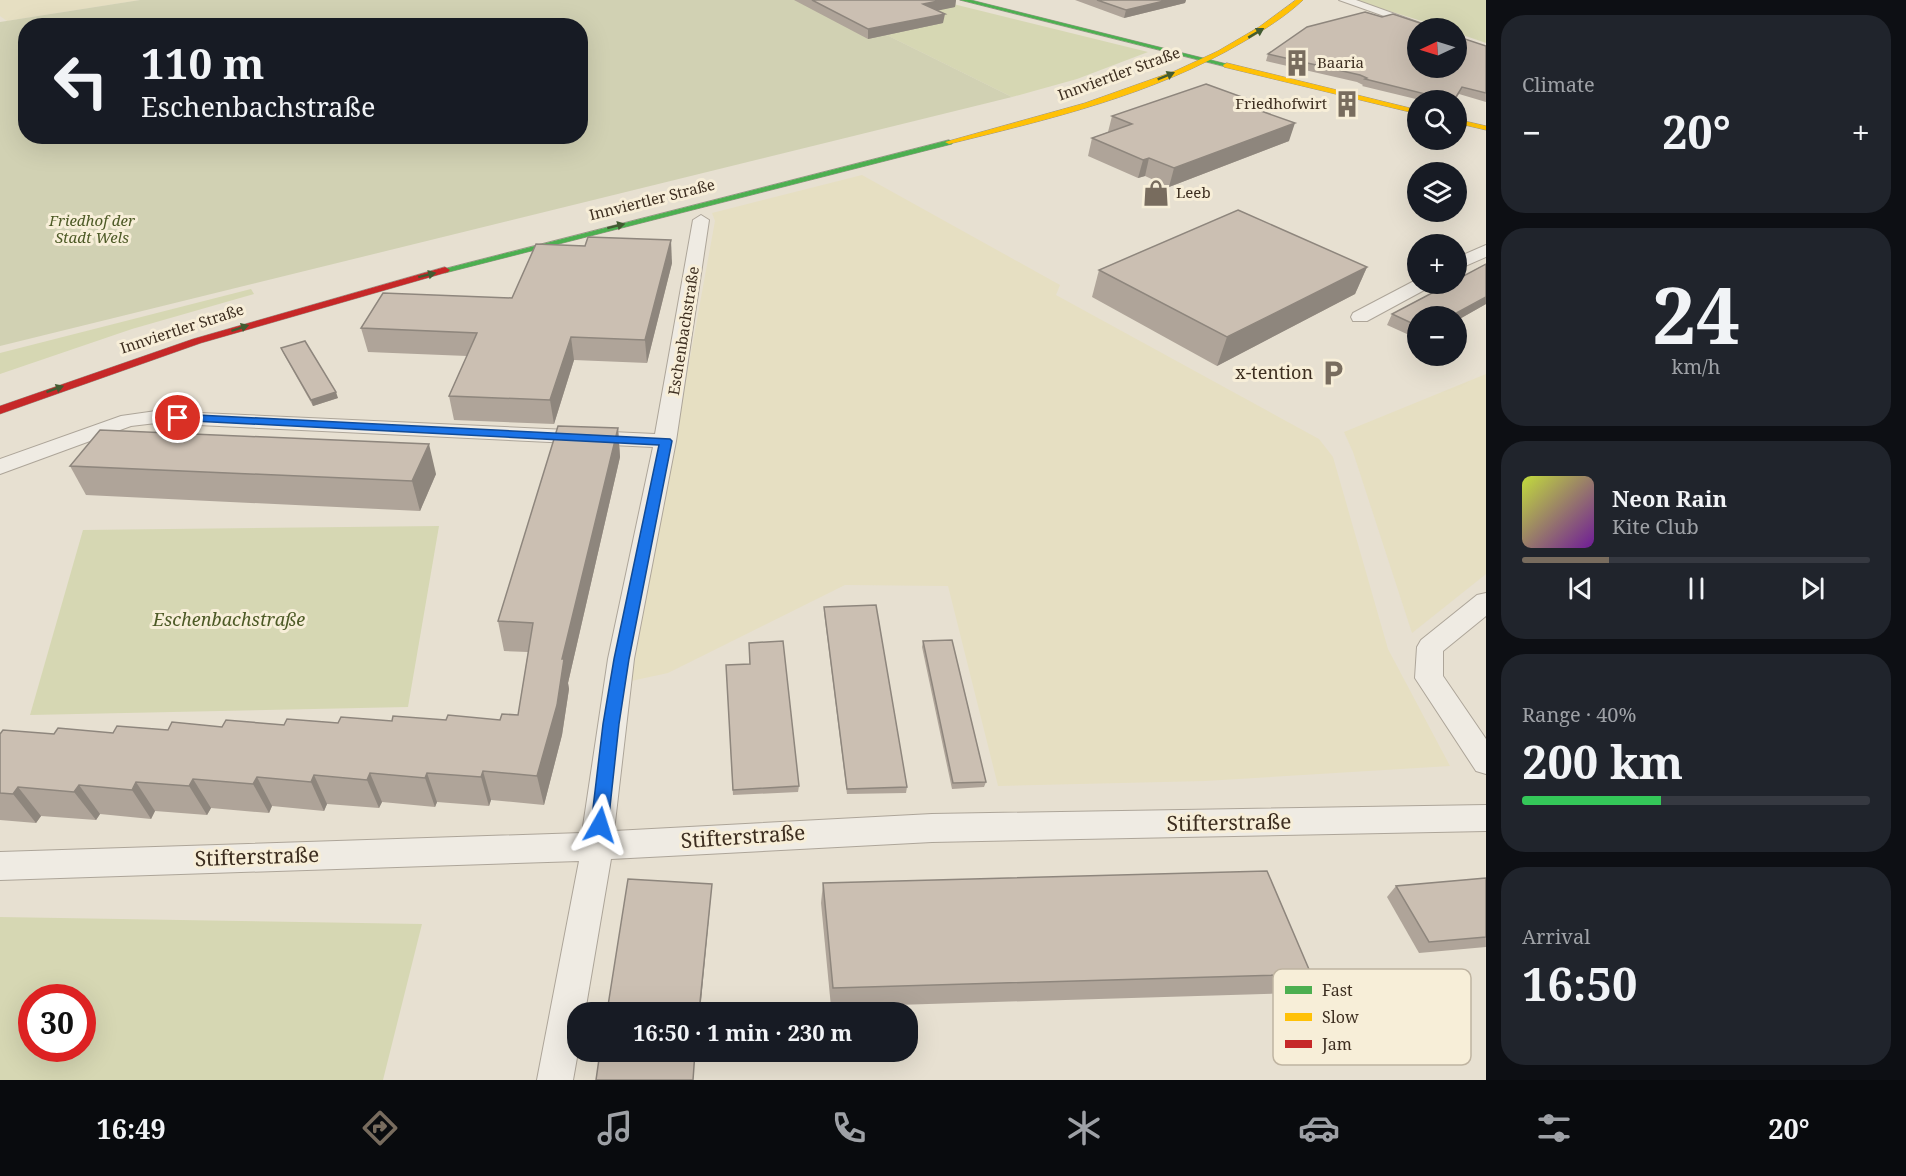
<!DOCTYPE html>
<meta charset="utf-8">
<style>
body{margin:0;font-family:"Noto Serif",serif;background:#20242c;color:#f1f3f6;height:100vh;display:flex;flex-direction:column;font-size:22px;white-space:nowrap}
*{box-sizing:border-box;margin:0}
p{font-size:20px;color:#9ea1a6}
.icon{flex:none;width:33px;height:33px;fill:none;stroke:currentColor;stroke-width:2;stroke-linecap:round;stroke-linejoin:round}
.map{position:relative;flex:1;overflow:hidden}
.side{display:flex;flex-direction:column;gap:15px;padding:15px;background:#0d0f14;width:420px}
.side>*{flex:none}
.top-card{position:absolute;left:18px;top:18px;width:570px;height:126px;border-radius:24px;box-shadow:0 6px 24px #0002;background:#171b24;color:#f1f3f6;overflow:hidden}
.needle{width:39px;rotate:266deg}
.tools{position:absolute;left:1407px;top:18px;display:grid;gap:12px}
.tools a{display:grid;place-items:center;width:60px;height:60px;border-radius:50%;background:#171b24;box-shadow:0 6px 24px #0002;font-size:30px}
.speed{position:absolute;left:18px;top:984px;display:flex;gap:12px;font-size:30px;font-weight:700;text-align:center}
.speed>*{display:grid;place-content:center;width:78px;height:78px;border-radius:50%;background:#171b24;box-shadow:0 6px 24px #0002;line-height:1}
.speed .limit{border:9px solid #d22;background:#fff;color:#111}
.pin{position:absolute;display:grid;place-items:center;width:51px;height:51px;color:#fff;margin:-26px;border:3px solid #fff;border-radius:50%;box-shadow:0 2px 6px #0007}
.me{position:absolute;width:66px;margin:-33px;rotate:6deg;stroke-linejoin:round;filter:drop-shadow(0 0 4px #0008)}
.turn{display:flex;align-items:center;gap:21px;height:126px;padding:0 24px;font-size:27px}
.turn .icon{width:78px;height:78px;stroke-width:2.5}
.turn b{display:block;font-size:42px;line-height:51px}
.big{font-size:45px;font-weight:700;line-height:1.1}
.side .widget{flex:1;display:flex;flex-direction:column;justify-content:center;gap:9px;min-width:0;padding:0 21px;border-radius:24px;background:#20242c}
.side .dial{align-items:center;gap:0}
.dial b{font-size:78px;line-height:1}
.song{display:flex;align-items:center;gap:18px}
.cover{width:72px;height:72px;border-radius:9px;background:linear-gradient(135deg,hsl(70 70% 55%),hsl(280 70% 35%))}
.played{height:6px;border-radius:3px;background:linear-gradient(90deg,#786c5e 25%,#363941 25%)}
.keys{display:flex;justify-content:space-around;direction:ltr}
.heat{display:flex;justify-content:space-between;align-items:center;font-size:33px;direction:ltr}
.charge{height:9px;border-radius:4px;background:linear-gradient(90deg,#34c759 40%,#363941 0)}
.trip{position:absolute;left:567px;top:1002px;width:351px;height:60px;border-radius:24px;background:#171b24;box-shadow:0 6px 24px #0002;font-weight:700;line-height:60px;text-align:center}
.tab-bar{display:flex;height:96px;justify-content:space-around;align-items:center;background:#090b0e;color:#9ea1a6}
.tab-bar .icon{width:42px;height:42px}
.tab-bar .selected{color:#786c5e}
.tab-bar b{font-size:27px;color:#f1f3f6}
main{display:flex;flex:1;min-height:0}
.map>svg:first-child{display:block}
</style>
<main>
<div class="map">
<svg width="1486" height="1080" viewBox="0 0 1486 1080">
<rect width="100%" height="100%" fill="#e7e0d1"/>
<g fill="#e6dfc2">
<path d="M0,0H140L7,21L0,16Z"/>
<path d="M862,175L1060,285L1056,295L1319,439L1333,457L1388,649L1450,766L1205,781L998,786L948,586L845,585L668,673L631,681L715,221L712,213Z"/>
<path d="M1486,374V574L1412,633L1353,452L1344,432Z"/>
</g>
<g fill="#d6d7b3" fill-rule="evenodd">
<path d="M937,0L1148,52L1077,79L1012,97L836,10Z"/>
<path d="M1354,0H1486V43L1457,33L1456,28H1444Z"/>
<path d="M251,289L254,294L132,329L0,374V353Z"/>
<path d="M439,526L408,707L30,715L83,530Z"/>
<path d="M0,917L422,924L383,1080H0ZM32,998H82V1048H32Z"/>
</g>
<path fill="#d1d1b3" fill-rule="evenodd" d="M140,0H816L1012,97L0,346V22ZM26,26H580V136H26Z"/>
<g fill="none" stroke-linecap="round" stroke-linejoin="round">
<defs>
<g id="street">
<path d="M1339,0H1356L1434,28H1418Z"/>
<path d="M701,215L709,220L676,441L634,659L614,831L932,814L1486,805V831L932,842L611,859L585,1012H578V1052L573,1080H537L579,861L0,880V852L582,833L608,659L653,447L156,423L131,426L0,474V459L121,416L156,411L655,434L693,220Z"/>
<path d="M1486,245V257L1456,270V258Z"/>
<path d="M1416,280H1418V284H1431L1428,288L1367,321H1353L1351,317L1353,313Z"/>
<path d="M1486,593V616L1443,651V676L1486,739V774L1476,771L1415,678L1417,647L1421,640L1477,595Z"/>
</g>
<g id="fast">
<path d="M960,0H971L1231,65L1227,67Z"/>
<path d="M949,140L953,142L952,144L445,273L440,270Z"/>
</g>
<g id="slow">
<path d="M1296,0H1303C1286,16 1264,30 1243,42C1153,95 1050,119 949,144L945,142L1085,103L1175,71L1218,51L1259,27Z"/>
<path d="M1227,63L1418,110V114L1224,67L1223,65Z"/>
<path d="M1456,119L1486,126V130L1456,123Z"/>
</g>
<path id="jam" d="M445,267L450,270L448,272L201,343L0,414V406L193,339Z"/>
</defs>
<use href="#street" stroke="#ada599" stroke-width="2"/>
<use href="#fast" stroke="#9c958a" stroke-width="1"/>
<use href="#slow" stroke="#9c958a" stroke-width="1"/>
<use href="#jam" stroke="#9c958a" stroke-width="1"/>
<use href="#street" fill="#efebe3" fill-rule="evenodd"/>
<use href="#fast" fill="#4caf50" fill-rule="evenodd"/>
<use href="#slow" fill="#ffc107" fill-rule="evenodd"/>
<use href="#jam" fill="#c62828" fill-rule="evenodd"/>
</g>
<g fill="#afa499">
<path d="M794,0H956L955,7L937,10L943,23L868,39Z"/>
<path d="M1075,0H1186L1185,3L1124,18Z"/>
<path d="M1382,17L1486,46V102L1459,94L1455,100H1420L1362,86L1363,85L1357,82L1266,61L1268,54Z"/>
<path d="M1252,107L1289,141L1169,187L1145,176L1138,178L1088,156L1092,138L1108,132L1112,116Z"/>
<path d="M672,263L647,363L574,360L554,424L454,420L449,396L467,356L368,352L361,328L512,298Z"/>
<path d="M1486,264V304L1456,321V316H1418V339L1387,325L1392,314Z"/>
<path d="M1367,267L1355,294L1217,366L1092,297L1099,270Z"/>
<path d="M281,348L338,398L313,406L283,353Z"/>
<path d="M618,428L620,457L568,683L569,689L562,735L544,805L491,800L489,806L437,802L435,807L382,802L379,808L327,804L324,811L272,806L269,813L211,808L207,815L155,811L151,819L100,814L96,820L41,816L36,823L0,820V734H54L113,733L222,727L392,721L500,720L518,715L528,652L504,651L498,621Z"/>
<path d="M70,466L436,474L420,511L86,495Z"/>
<path d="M824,607L907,787L906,793L847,794L824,612Z"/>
<path d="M923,641L986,782L984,787L952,789L922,647Z"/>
<path d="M749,649L799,786L798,792L733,795L726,665L750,664Z"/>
<path d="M1486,878V947L1419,953L1387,897L1396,886Z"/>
<path d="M823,883L1311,974L1296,993L831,1007L821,903Z"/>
</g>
<g fill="#8e867d">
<path d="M943,0H956L955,7L922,14L923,4Z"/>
<path d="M1168,0H1186L1185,3L1124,18L1126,10Z"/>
<path d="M945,14L943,23L868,39V29Z"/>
<path d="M1253,101L1248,118L1244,105Z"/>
<path d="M1295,123L1289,141L1169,187L1174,168Z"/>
<path d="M1149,158L1145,176L1138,178L1143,160Z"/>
<path d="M671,240L672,263L647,363L645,340Z"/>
<path d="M1367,267L1355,294L1217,366L1227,337Z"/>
<path d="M1486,297V304L1456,321V316H1451Z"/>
<path d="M571,337L574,360L554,424L550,400Z"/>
<path d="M336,392L338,398L313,406L311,400Z"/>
<path d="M618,428L620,457L568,683L569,689L562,735L544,805L537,776L562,659Z"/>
<path d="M429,444L436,474L420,511L412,481Z"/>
<path d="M483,771L491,800L489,806L481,777Z"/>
<path d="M370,773L382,802L379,808L367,780Z"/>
<path d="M427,773L437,802L435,807L425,778Z"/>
<path d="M314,775L327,804L324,811L311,782Z"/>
<path d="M257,777L272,806L269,813L253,784Z"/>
<path d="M193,779L211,808L207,815L189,786Z"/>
<path d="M136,782L155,811L151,819L132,790Z"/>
<path d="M79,785L100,814L96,820L74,792Z"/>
<path d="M18,787L41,816L36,823L13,794Z"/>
<path d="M712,884L700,1012H699Z"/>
</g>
<g fill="#cbbfb2" stroke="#8e867d" stroke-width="1.5">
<path d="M812,0H943L923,4L945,14L868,29Z"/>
<path d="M1097,0H1168L1126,10Z"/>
<path d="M1365,12L1382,17L1393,14L1435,28H1418V68H1456V36L1486,46V93L1462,87L1456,97L1449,95L1445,99L1365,79L1367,78L1360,75L1268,54L1307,27Z"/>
<path d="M1206,84L1253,101L1244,105L1295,123L1174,168L1149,158L1143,160L1092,138L1132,124L1112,116Z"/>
<path d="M1238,210L1367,267L1227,337L1099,270Z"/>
<path d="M588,237L671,240L645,340L571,337L550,400L449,396L477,333L361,328L383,293L512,298L536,244L585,246Z"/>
<path d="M1486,264V297L1451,316H1418V326L1392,314L1449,284H1456V280Z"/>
<path d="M305,341L336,392L311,400L281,348Z"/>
<path d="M558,426L618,428L562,659H564L557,705L537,776L483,771L481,777L427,773L425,778L370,773L367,780L314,775L311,782L257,777L253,784L193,779L189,786L136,782L132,790L79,785L74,792L18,787L13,794L0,793V734L3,730L54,734L58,728L113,733L117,726L168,730L172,722L222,727L226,720L284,725L287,719L338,723L341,717L392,721L393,716L446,720L448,715L500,720L502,714L518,715L533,623L498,621Z"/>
<path d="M100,430L429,444L412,481L70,466Z"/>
<path d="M876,605L907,787L847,789L824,607Z"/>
<path d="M952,640L986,782L953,783L923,641Z"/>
<path d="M783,641L799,786L733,790L726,665L750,664L749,643Z"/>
<path d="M1267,871L1311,974L833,988L823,883Z"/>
<path d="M1486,878V937L1429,942L1396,886Z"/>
<path d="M628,879L712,884L699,1012H607Z"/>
<path d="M600,1052H695L693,1080H596Z"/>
</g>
<defs><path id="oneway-solid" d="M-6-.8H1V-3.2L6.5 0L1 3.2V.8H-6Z" transform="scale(1.5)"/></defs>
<g fill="#425b31">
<use href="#oneway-solid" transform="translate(1256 33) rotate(-31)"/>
<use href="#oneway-solid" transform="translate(1166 76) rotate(-22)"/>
<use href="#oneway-solid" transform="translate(616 226) rotate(-14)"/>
<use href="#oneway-solid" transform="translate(427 275) rotate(-14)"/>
<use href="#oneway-solid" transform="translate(240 328) rotate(-18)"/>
<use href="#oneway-solid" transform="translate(55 389) rotate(-20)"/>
</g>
<path fill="#1a73e8" stroke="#114b97" stroke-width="1.5" d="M178,414L670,439L672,441L629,659L619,724L608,825L606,830L600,832L594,830L591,825L603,724L614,659L659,445L174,420V415Z"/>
<defs>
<symbol id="building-bare" viewBox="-9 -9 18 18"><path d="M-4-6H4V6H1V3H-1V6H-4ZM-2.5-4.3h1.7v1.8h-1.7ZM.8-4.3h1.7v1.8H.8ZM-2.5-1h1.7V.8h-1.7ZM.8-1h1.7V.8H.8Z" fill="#786c5e" stroke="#f7eed8" stroke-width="2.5" paint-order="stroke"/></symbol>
<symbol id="shop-bare" viewBox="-9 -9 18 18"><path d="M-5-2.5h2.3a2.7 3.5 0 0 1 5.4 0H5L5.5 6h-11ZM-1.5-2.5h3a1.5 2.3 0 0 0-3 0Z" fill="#786c5e" stroke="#f7eed8" stroke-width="2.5" paint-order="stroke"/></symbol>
<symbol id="parking-bare" viewBox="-9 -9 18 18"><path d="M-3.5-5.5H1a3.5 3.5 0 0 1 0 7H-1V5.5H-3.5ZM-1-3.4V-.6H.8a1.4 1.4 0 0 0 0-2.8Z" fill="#786c5e" stroke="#f7eed8" stroke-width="2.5" paint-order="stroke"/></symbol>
</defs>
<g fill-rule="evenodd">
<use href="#building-bare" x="1278" y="44" width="38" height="38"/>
<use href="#building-bare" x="1328" y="85" width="38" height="38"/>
<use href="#shop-bare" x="1137" y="174" width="38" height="38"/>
<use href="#parking-bare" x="1314" y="354" width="38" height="38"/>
</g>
<g text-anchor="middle" stroke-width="6" stroke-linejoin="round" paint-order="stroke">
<g font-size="15" fill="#3d2e20" stroke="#f7eed8" text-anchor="start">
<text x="1317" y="68">Baaria</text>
<text x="1327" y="109" text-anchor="end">Friedhofwirt</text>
<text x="1176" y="198">Leeb</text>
</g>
<g font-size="15" fill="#3d2e20" stroke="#f7eed8">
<text transform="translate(1119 74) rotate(-20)" y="5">Innviertler Straße</text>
<text transform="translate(652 200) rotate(-14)" y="5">Innviertler Straße</text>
<text transform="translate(182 329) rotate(-18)" y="5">Innviertler Straße</text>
<text transform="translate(684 331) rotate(-81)" y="5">Eschenbachstraße</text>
</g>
<g font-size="15" font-style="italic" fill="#4d5a26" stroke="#f7eed8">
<text x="92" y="226">Friedhof der<tspan x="92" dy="17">Stadt Wels</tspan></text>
</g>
<g font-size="18" fill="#3d2e20" stroke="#f7eed8" text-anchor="end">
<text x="1313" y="379">x-tention</text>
</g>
<g font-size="18" font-style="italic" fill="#4d5a26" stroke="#f7eed8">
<text x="229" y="626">Eschenbachstraße</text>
</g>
<g font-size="21" fill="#3d2e20" stroke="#f7eed8">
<text transform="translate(1229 823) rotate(-1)" y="7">Stifterstraße</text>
<text transform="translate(743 837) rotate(-4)" y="7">Stifterstraße</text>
<text transform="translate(257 857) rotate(-2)" y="7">Stifterstraße</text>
</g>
</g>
<rect x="1273" y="969" width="198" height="96" rx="9" fill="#f7eed8" stroke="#bfb4a1" stroke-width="1.5"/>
<rect x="1285" y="986" width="27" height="8" fill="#4caf50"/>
<rect x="1285" y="1013" width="27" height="8" fill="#ffc107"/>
<rect x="1285" y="1040" width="27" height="8" fill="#c62828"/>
<g font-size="16" fill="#3d2e20">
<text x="1322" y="996">Fast</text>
<text x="1322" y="1023">Slow</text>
<text x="1322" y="1050">Jam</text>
</g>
</svg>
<div class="tools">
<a><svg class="needle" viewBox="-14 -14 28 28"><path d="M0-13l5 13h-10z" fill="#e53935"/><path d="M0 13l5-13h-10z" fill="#9ea1a6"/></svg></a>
<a><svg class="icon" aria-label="search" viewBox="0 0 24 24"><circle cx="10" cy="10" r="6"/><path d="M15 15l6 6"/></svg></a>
<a><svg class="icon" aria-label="layers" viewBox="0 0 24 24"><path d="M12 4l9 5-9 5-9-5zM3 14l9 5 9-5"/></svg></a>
<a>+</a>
<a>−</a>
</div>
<div class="speed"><div class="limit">30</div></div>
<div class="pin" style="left:178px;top:418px;background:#d93025"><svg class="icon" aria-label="arrive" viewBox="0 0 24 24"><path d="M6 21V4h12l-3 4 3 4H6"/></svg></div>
<svg class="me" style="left:600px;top:825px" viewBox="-20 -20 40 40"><path d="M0-17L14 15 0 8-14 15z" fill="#1a73e8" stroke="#fff" stroke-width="4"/></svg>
<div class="trip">16:50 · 1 min · 230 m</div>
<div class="top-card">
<div class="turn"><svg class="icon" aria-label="left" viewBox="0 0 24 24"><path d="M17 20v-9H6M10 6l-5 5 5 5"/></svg><div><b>110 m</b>Eschenbachstraße</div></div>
</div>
</div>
<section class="side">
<div class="widget"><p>Climate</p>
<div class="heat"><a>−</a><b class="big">20°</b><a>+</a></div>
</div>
<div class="widget dial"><b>24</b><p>km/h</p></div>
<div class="widget">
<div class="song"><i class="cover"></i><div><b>Neon Rain</b><p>Kite Club</p></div></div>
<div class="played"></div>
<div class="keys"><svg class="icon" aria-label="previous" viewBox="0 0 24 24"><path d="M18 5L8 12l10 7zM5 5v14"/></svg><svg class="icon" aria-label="pause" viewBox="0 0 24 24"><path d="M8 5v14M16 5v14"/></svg><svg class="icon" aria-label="next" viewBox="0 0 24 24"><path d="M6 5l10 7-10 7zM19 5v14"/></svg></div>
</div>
<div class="widget"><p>Range · 40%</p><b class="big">200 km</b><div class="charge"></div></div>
<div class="widget"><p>Arrival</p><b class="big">16:50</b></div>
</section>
</main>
<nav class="tab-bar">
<b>16:49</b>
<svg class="icon selected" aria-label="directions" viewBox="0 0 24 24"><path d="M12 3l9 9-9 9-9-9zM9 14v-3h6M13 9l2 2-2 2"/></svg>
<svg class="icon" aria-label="music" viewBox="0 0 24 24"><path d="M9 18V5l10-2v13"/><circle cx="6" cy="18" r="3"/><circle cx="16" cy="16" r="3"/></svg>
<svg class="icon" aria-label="phone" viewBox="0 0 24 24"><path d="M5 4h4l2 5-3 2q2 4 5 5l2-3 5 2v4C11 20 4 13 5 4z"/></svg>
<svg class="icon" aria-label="climate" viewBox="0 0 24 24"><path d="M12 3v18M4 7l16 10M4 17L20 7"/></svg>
<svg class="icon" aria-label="car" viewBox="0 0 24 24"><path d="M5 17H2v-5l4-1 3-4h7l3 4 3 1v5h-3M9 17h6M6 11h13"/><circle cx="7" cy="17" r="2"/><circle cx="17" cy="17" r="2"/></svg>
<svg class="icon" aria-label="filters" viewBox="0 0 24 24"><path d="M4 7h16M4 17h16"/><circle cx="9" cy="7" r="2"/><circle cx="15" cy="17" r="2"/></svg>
<b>20°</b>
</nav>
